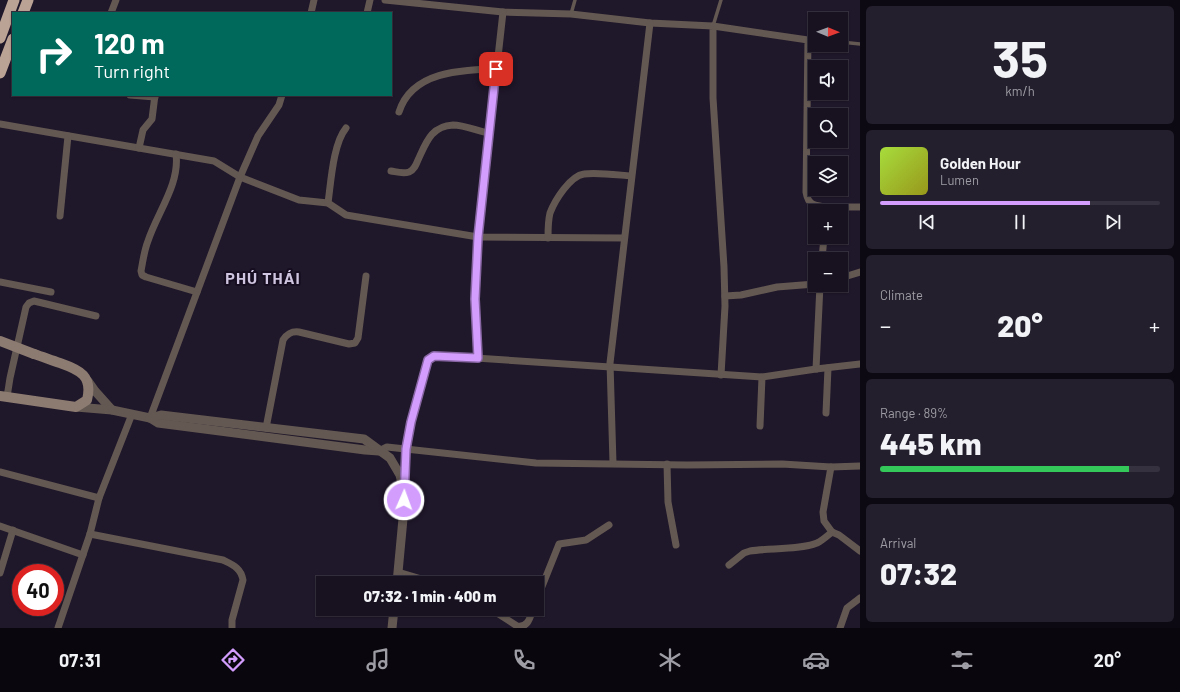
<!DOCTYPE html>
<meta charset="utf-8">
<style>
body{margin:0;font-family:Barlow,sans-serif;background:#241f2d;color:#f1f3f6;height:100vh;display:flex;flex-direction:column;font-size:15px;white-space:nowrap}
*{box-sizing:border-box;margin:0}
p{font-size:13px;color:#9e9da5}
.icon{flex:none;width:22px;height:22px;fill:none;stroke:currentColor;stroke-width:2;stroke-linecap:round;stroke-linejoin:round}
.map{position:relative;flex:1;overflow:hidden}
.panel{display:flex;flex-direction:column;gap:6px;padding:6px;background:#0d0912;width:320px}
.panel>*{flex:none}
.hud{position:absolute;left:12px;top:12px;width:380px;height:84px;border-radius:0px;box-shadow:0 1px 3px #0004,0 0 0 1px #36313e;background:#00695c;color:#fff;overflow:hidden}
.needle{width:26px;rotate:91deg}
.fabs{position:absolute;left:808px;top:12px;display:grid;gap:8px}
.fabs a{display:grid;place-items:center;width:40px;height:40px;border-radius:0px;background:#171120;box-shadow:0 1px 3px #0004,0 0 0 1px #36313e;font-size:20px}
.speed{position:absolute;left:12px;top:564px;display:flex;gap:8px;font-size:20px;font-weight:700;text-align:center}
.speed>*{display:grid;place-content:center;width:52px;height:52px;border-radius:50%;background:#171120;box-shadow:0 1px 3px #0004,0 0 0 1px #36313e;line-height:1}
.speed .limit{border:6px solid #d22;background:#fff;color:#111}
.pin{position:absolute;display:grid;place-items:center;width:34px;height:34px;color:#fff;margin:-17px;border-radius:8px;box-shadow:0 2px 6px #0006}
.me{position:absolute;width:44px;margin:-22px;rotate:2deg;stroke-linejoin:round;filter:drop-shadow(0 0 3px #0008)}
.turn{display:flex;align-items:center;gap:14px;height:84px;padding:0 16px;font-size:18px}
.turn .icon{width:52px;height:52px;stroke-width:2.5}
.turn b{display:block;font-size:28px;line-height:34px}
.big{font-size:30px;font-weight:800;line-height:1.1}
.panel .tile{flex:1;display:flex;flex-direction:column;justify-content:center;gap:6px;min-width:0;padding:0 14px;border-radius:6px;background:#241f2d}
.panel .dial{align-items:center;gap:0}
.dial b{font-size:52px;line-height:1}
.song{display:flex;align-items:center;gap:12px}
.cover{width:48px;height:48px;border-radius:6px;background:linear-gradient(135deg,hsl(80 70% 55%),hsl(60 70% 35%))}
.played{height:4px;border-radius:2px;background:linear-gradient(90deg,#d29dfd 75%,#36313e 75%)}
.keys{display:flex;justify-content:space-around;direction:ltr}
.heat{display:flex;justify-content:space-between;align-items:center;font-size:22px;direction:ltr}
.charge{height:6px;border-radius:3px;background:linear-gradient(90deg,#34c759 89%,#36313e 0)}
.trip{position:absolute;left:316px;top:576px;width:228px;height:40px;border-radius:0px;background:#171120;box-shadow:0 1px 3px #0004,0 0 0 1px #36313e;font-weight:800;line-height:40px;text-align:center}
.tab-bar{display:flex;height:64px;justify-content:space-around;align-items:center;background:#09070d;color:#9e9da5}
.tab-bar .icon{width:28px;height:28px}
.tab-bar .selected{color:#d29dfd}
.tab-bar b{font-size:18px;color:#f1f3f6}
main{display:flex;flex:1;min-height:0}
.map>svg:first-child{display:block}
</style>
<main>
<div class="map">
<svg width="860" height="628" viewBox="0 0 860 628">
<rect width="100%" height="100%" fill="#1f172a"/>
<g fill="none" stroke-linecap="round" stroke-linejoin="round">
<g stroke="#635852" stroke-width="3.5">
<path d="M571,14L575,0"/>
<path d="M713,26L721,0"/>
<path d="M841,42L860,44"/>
</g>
<g stroke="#635852" stroke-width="7">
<path d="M385,0L503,12L571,14L650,23L713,26V98L724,267L725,306L721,375"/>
<path d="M111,13L116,0"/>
<path d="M311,13L314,0"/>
<path d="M367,13L370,0"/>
<path d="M713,26L808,40L806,192C808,206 816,206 828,207L827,211"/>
<path d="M130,95L155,97"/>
<path d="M399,112C412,71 461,70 497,69"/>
<path d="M0,124L214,161L240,177L299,200L328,203L346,215L478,237L624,238"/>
<path d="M139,148L143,130L152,119L155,95"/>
<path d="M176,154C180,184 157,213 148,241C144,251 143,261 141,271L142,275L146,277L197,292"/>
<path d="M391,171C397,172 403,174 409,172C414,170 416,165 418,160C426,143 431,126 453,125C464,125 478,131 489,133"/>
<path d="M328,203C331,182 333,144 346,128"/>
<path d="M828,207H860"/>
<path d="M60,216L68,136"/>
<path d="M548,238C548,229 548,221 550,213C555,200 570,176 584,174C596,172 618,175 631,176"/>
<path d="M822,259L824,237"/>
<path d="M841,278L860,272"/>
<path d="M0,282L51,292"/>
<path d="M725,296L741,295L777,287L815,284"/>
<path d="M478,358L475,299L478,237L503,12"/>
<path d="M816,369L820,285"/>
<path d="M7,397L10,378L26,307L29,303L34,301L96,316"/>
<path d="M826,413L828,368"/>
<path d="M150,418L240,177L258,136L279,105L282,95"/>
<path d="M760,426L762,377"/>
<path d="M266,428L283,340C287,334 291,331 299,332L349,344L355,343L358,338L366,276"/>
<path d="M379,451L387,447L536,463L687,465L782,464L831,467L860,466"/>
<path d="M613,463L610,363L650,23"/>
<path d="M667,464L668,502L676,545"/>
<path d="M831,467L823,512L824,521L832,532L839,535L860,551"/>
<path d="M0,472L99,498"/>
<path d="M404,484L407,449L411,422L427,360L434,356H445L762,377L816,369L860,364"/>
<path d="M0,526L83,555"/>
<path d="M90,534L223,560C233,565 241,568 243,580L232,620V628"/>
<path d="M729,565L744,553L750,551C769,548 800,550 817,543C823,540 827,536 832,532"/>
<path d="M398,572L435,583"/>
<path d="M0,573L13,530"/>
<path d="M537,599L559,544L586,540L609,525"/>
<path d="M491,609L517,626C528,628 530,618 533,609"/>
<path d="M58,628L90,534L99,498L132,414"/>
<path d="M840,628L847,608L860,598"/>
</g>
<g stroke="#635852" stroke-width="9">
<path d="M88,381L95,391L112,410"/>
<path d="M76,407L112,410L150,418L158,423L365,450L379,451"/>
<path d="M150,418L161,415L364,439L390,458L400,475L404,492V508L397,583"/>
<path d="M392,628L394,609"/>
</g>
<path stroke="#8c7b71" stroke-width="10" d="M0,396L76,407L87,400C93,376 80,370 60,363C51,360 43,357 34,354"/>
<g stroke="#baa294" stroke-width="11">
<path d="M23,13L28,0"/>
<path d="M0,38L14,0"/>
<path d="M0,73L13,39"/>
</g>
<path stroke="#8c7b71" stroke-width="10" d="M0,341L34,354"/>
</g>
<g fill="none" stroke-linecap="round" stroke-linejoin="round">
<defs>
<path id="route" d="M404,500L406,449L411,422L428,360L434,356L478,358L475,299L478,237L496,69"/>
</defs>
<use href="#route" stroke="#8866a4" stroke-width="10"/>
<use href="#route" stroke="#d29dfd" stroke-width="7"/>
</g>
<g text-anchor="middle" stroke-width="4" stroke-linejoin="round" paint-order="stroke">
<g font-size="16" font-weight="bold" letter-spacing="1" fill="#d0c5e0" stroke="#160e20">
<text x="263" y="284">PHÚ THÁI</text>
</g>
</g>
</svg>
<div class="fabs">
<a><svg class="needle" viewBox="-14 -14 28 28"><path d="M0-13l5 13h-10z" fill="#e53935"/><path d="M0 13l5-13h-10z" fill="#9e9da5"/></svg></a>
<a><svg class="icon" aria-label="sound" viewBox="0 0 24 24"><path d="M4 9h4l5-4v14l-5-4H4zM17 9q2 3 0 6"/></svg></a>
<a><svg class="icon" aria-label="search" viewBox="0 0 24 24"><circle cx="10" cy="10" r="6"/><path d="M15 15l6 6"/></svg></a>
<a><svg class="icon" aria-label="layers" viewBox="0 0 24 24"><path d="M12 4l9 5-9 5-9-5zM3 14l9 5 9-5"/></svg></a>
<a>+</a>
<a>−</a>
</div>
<div class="speed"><div class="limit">40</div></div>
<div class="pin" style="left:496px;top:69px;background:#d93025"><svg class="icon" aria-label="arrive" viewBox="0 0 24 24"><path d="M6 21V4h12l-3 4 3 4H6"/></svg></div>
<svg class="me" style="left:404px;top:500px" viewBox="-20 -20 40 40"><circle r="17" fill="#d29dfd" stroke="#fff" stroke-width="3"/><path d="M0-11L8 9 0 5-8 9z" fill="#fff"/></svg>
<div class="trip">07:32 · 1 min · 400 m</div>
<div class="hud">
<div class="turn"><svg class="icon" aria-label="right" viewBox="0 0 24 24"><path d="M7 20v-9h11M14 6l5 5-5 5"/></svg><div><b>120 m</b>Turn right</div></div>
</div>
</div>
<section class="panel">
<div class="tile dial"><b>35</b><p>km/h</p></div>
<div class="tile">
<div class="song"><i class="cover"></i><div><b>Golden Hour</b><p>Lumen</p></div></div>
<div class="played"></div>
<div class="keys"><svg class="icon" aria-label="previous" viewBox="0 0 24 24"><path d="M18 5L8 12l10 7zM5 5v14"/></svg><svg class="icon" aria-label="pause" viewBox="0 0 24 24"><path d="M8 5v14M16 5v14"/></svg><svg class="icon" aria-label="next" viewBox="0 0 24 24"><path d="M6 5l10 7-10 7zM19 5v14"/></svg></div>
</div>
<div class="tile"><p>Climate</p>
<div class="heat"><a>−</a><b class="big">20°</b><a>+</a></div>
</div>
<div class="tile"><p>Range · 89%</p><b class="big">445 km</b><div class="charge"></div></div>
<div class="tile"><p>Arrival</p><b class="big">07:32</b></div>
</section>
</main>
<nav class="tab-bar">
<b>07:31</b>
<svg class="icon selected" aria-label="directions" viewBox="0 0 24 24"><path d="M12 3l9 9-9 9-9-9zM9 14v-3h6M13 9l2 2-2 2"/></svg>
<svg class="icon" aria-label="music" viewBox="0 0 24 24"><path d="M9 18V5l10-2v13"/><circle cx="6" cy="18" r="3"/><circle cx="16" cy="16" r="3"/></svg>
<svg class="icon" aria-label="phone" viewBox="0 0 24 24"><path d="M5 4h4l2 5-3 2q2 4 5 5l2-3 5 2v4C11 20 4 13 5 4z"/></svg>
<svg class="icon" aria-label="climate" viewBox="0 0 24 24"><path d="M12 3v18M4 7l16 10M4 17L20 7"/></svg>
<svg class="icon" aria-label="car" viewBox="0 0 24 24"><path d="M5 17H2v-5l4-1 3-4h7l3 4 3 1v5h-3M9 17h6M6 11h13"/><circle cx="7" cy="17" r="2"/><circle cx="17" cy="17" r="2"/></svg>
<svg class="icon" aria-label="filters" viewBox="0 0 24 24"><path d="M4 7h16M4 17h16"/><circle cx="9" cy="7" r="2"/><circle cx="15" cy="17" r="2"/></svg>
<b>20°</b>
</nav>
